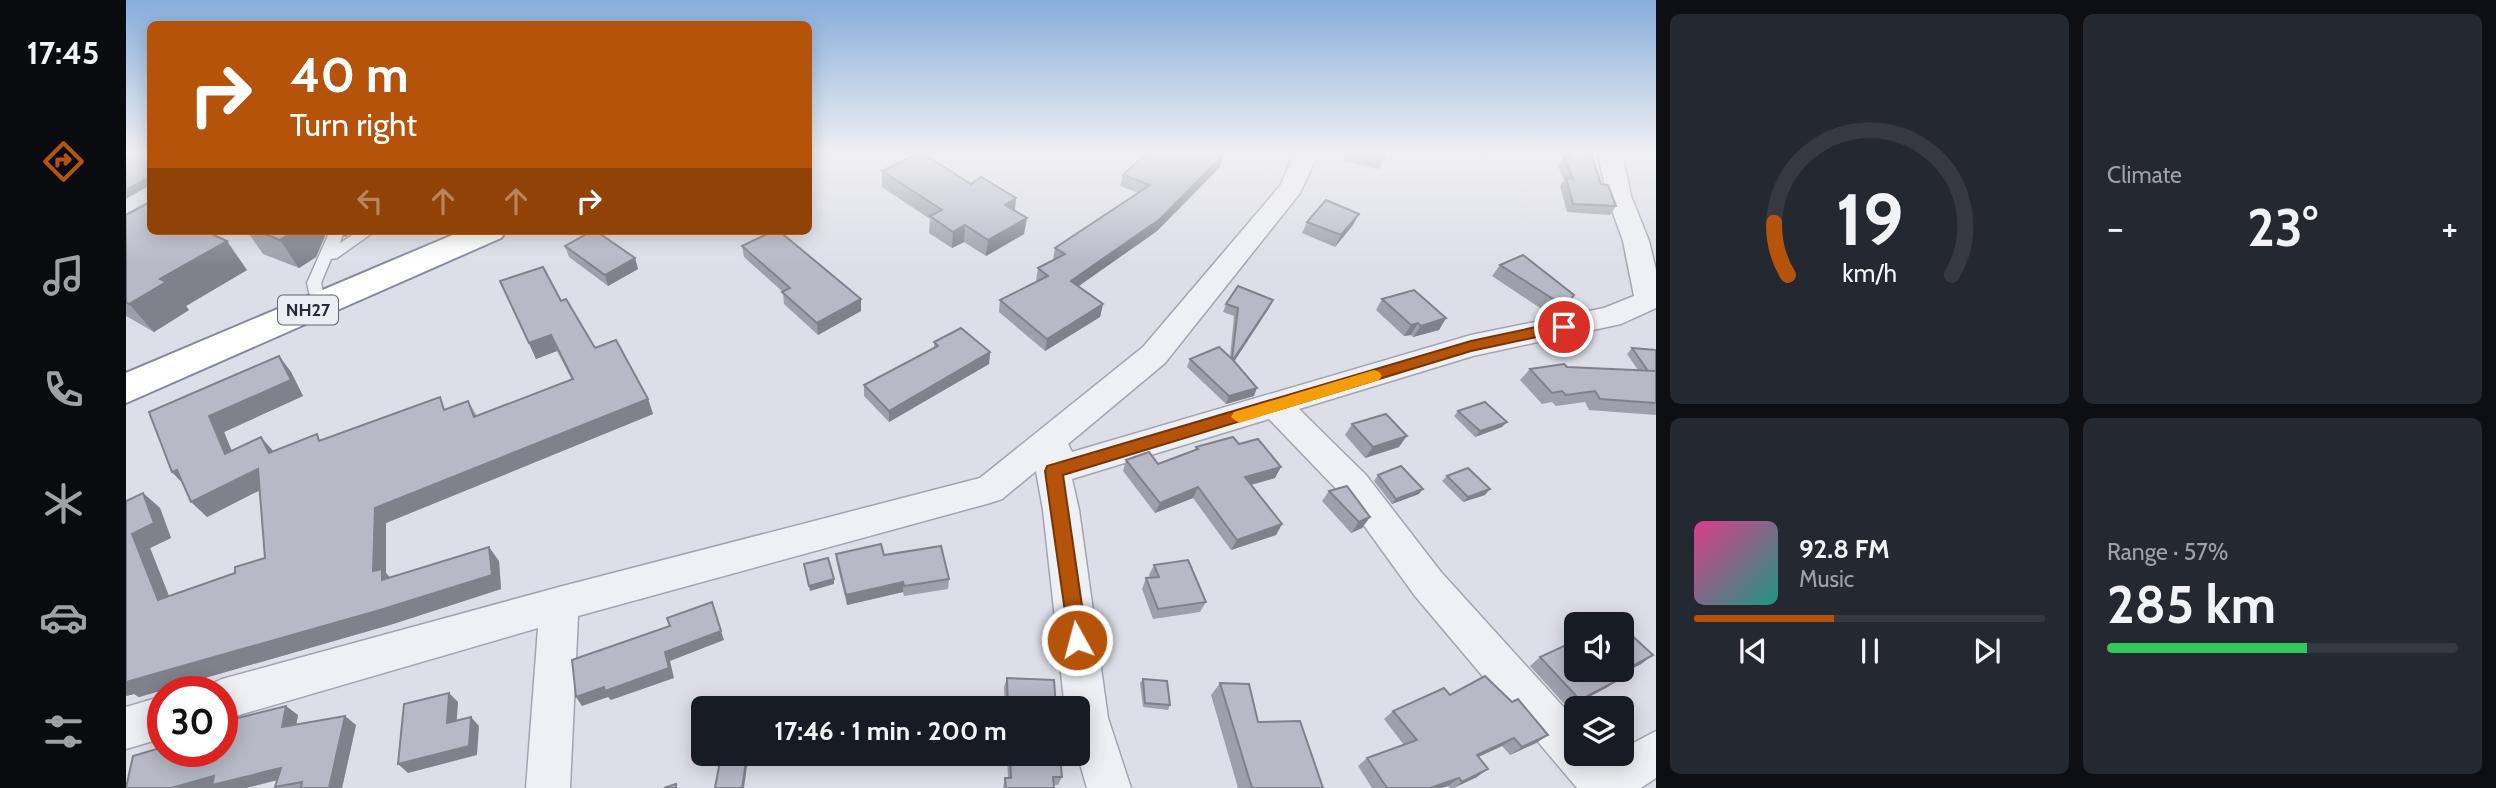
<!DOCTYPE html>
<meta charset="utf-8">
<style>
body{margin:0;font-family:Cabin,sans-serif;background:#242831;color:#f1f3f6;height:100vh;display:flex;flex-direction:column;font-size:26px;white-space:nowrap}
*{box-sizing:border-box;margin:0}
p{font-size:23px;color:#9ea1a6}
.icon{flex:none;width:38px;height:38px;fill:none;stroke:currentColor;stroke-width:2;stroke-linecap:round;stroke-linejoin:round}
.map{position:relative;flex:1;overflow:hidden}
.details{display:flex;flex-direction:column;gap:14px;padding:14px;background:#0d0f14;width:840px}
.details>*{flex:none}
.top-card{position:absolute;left:21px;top:21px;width:665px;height:214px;border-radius:10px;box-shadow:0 4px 18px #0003;background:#b45309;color:#fff;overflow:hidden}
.tools{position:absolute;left:1438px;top:612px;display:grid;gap:14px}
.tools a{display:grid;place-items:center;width:70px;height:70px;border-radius:10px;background:#171b24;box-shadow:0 4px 18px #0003;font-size:35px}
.speed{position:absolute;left:21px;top:676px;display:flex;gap:14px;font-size:35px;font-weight:700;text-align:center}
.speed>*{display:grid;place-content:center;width:91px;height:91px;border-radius:50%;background:#171b24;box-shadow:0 4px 18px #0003;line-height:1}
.speed .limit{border:10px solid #d22;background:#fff;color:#111}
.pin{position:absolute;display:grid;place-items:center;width:60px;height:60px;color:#fff;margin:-30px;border:4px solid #fff;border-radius:50%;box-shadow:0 2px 7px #0007}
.me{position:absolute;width:77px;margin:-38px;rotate:353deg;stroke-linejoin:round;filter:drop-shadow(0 0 5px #0008)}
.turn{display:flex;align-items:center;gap:24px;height:147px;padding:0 28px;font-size:32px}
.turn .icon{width:91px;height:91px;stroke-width:2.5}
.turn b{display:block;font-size:49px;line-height:60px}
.lanes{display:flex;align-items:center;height:66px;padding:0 28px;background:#0003;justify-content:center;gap:35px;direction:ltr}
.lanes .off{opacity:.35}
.big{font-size:52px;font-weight:700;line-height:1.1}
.details .widget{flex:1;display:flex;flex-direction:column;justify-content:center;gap:10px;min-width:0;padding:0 24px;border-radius:10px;background:#242831}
.details .dial{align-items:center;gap:0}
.dial svg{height:182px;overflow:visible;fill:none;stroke:#363941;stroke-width:7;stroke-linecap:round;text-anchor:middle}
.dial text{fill:#f1f3f6;stroke:none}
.song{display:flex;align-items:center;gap:21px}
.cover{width:84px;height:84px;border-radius:10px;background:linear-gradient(135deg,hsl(330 70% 55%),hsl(170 70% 35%))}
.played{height:7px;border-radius:4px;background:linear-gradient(90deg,#b45309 40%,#363941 40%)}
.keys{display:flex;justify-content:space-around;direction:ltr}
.heat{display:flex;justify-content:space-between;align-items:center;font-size:38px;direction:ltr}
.charge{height:10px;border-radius:5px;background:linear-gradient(90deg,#34c759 57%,#363941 0)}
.details .tiles{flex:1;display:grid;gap:14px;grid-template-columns:repeat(2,1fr)}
.trip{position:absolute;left:565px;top:696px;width:399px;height:70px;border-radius:10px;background:#171b24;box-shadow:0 4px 18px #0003;font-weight:700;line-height:70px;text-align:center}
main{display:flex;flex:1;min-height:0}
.tab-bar{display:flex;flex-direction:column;width:126px;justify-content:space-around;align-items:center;background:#090b0e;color:#9ea1a6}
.tab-bar .icon{width:49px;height:49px}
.tab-bar .active{color:#b45309}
.tab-bar b{font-size:32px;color:#f1f3f6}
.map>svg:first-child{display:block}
</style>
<main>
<nav class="tab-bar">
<b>17:45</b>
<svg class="icon active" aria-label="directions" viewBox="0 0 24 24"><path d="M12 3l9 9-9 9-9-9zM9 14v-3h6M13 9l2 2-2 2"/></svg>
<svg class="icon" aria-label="music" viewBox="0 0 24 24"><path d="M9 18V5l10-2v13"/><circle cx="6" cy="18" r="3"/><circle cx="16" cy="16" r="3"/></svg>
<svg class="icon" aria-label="phone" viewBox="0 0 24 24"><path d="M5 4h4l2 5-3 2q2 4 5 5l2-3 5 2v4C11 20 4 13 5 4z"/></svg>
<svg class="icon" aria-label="climate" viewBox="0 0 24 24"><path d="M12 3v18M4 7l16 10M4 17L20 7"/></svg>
<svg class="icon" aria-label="car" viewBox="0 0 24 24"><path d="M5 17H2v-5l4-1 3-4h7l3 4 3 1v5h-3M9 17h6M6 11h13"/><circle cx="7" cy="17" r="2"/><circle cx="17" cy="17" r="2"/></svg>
<svg class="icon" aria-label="filters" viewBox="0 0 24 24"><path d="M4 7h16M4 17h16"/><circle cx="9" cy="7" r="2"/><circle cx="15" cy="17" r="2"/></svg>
</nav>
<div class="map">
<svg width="1530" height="788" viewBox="0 0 1530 788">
<rect width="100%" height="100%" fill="#dddee7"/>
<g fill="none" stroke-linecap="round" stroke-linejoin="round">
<defs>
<path id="service" d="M204,231H218L214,243L233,231H249L211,258L205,259L195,283L200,305L193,310L186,305L181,283Z"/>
<g id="minor">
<path d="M1168,154H1192L1174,193L1039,363L942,444L946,452L1345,335L1478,308L1508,296L1497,241L1481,196L1472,154H1496L1505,196L1523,241L1530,270V308L1495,324L1347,356L1173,409L1240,475L1315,572L1451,722V754H1480L1483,758L1496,754V749L1530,731V778L1515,788H1451L1289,596L1216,495L1143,419L946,479L953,510L982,718L1005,788H961L951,754L952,709H939L917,510L910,471L876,499L864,503L452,616L444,788H400L412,628L96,720V691H79L81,686L96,679L433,587L854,478L1017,347L1154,186Z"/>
<path d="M37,696V738L0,749V707Z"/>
</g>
<path id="trunk" d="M336,231H380L375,238L0,403V373Z"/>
</defs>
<use href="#service" stroke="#a2a4b1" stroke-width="3"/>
<use href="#minor" stroke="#a2a4b1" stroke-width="3"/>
<use href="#trunk" stroke="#84899d" stroke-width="4"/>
<use href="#service" fill="#eff0f5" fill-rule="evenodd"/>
<use href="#minor" fill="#eff0f5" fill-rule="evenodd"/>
<use href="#trunk" fill="#fff" fill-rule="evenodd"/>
</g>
<g fill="#9d9faa">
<path d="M1219,154H1258V159L1253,169L1218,161Z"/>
<path d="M1343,154H1363L1362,157Z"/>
<path d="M1434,154H1465L1475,184L1490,206L1484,215L1441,212L1434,186L1438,180L1432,166L1436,160Z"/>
<path d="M1094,167L1031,231L952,286L977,304L974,317L919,351L873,312L874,300L911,282L910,280L912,268L927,260L929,248L1012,193L994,186L997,175Z"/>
<path d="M756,171L845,184L890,198L889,210L898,234L860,256L838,242L826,248L803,233L804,219L756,187Z"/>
<path d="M0,215L121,270L60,306L63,310L28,332L0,316Z"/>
<path d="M1181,222L1227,225L1209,247L1176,233Z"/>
<path d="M121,231H201L190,257L173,268L137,254Z"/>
<path d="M439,246L509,258L512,269L482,286L443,257Z"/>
<path d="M616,246L735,299V311L692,335L658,304L657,292L618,257Z"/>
<path d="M1374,265L1448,295L1433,314L1426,316L1366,276Z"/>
<path d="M374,281L435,301L469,348L522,399L527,414L260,523V573L264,577L373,561L375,589L267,624L13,697L8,694L0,696V501L17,493L34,508L45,538L24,548L43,596L109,573L139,558L134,490L81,517L57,483L46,472L153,356L165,372L177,396L98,432L106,451H148L321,409L342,401L351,416L446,380L431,351L410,359Z"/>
<path d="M1256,299L1320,318L1313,330L1287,337L1285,335L1278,336L1250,310Z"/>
<path d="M1100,304L1143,308L1108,361L1128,396L1100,404L1061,367L1064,359L1104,357L1108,316L1097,312Z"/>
<path d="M808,342L864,352L863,364L763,422L738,396V385L808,348Z"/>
<path d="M1506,348L1530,350V415L1463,410L1459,402L1430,406L1426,402L1416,404L1394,380L1404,369L1441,367L1512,370L1501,354Z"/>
<path d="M1332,411L1376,427L1349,437L1328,416Z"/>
<path d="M1226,424L1273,447L1239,458L1219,435Z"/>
<path d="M1113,444L1149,478L1125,485L1156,524L1150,535L1105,550L1067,498L1029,513L997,471L1000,460L1032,464L1069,450L1070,447Z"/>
<path d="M1252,475L1293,494L1266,504L1248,481Z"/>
<path d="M1321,476L1359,495L1337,502L1316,481Z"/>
<path d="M1203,491L1244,517L1236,528L1225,533L1196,501Z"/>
<path d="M710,554L758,555L823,579L822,589L778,596L777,592L721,605L711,564Z"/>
<path d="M1028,565L1080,602L1074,612L1027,619L1016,589L1020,578H1024L1023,575Z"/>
<path d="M1527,655L1515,664L1489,677L1492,680L1480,688L1442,708L1404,666L1414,657L1451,670Z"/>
<path d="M881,678L930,709H879L878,687Z"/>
<path d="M1017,679L1044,705L1042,710L1017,707L1014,683Z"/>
<path d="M1094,683L1132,722L1197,788H1112L1085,695Z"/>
<path d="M1324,695L1386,702L1422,735L1410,743L1384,755L1376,746L1352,757L1351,777L1328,788H1324L1322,786L1315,788H1246L1232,766L1241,758L1278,745L1258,719L1267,711Z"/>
<path d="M172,715L170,725H230L216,788H151L149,787L151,780L120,788H0Z"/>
<path d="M881,754H934L936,777L932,785H928V788H877L879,778H882Z"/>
</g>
<g fill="#80828b">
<path d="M1097,155L1094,167L1031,231L943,293L945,281Z"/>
<path d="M24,177V185L0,199V190Z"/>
<path d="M890,198L888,215L879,205Z"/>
<path d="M1233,214L1227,225L1209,247L1215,235Z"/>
<path d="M901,218L898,234L860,256L862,240Z"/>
<path d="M839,225L838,242L826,248L827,232Z"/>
<path d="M168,231H201L190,257L173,268L154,240Z"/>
<path d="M215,231H229L219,237Z"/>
<path d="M101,241L121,270L60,306L63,310L28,332L3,304L34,279Z"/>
<path d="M509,258L512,269L482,286L479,275Z"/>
<path d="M735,299V311L692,335L691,323Z"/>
<path d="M1147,300L1143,308L1104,368L1107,360Z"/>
<path d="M1442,303L1433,314L1426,316L1435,304Z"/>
<path d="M977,304L974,317L919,351L921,339Z"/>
<path d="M1320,318L1313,330L1287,337L1295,326Z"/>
<path d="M1292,323L1285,335L1278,336L1285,325Z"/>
<path d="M425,335L431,351L410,359L403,343Z"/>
<path d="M864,352L863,364L763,422V411Z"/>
<path d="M153,356L165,372L177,396L98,432L113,469L99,454L83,416Z"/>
<path d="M1131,388L1128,396L1100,404L1103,396Z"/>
<path d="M522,399L527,414L260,523V573L268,583L259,585L247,571L249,508Z"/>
<path d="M1381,422L1376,427L1349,437L1354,431Z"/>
<path d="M1281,436L1273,447L1239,458L1247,447Z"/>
<path d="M135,437L148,452L143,453Z"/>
<path d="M1155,467L1149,478L1113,488L1119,477Z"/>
<path d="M132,469L146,484L81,517L65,502Z"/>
<path d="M51,470L61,488L46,472Z"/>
<path d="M1072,487L1067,498L1029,513L1034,503Z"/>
<path d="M1297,489L1293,494L1266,504L1270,499Z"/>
<path d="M1364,489L1359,495L1337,502L1342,497Z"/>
<path d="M17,493L34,508L45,538L24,548L50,614L32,600L6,534Z"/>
<path d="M1244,517L1236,528L1225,533L1233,522Z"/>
<path d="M1156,524L1150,535L1105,550L1111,540Z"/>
<path d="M363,547L373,561L375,589L267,624L13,697L8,694L0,696V682Z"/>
<path d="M708,579V584L684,591L683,586Z"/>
<path d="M777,582V592L721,605L720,595Z"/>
<path d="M595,631L598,640L544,661L548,678L485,700L482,697L456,706L450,697L539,652Z"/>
<path d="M1527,655L1515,664L1476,684L1488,676Z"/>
<path d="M1492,680L1480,688L1442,708L1454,700Z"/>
<path d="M323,693L332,702L330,732L321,723Z"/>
<path d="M160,706L172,715L168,736L156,727Z"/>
<path d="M219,716L230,725L216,788H203Z"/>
<path d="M345,717L353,726L351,755L282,773L272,764Z"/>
<path d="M1422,735L1410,743L1384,755L1396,747Z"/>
<path d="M1388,738L1376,746L1339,763L1351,755Z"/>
<path d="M620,762L621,766L618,788H616Z"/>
<path d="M155,768L167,776L120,788H45L88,776Z"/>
<path d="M1362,769L1351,777L1327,788L1336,782Z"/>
<path d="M1333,778L1322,786L1315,788H1304Z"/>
</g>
<g fill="#b7b9c6" stroke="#80828b" stroke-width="2">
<path d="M0,154H24V177L0,190Z"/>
<path d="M791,154H797L845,184L855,177L890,198L879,205L901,218L862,240L839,225L827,232L804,216L816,210L756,171Z"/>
<path d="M1020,154H1093L1097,155L1034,219L945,281L977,304L921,339L874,300L922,276L912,268L939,254L929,248L1024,185L997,175Z"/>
<path d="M1231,154H1258V159Z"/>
<path d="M1442,154H1465L1475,184L1482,185L1490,206L1447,204L1440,178L1447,179L1438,157L1444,158Z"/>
<path d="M1200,200L1233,214L1215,235L1181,222Z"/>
<path d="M22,203L24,204V231H79L101,241L34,279L40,282L3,304L0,302V215Z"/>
<path d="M131,231H168L154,240Z"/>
<path d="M466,231H470L509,258L479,275L439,246Z"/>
<path d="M647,231H653L735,299L691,323L656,292L664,288L616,246Z"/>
<path d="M1397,255L1448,295L1442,303L1435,304L1374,265Z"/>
<path d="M417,267L435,301L440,299L469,348L490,340L522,399L249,508L247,571L256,569V580L363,547L366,575L254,610L0,682V501L17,493L28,523L6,534L32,600L109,573V567L139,558L132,469L65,502L51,470L46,472L23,412L153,356L165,380L83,416L99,454L135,437L143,453L191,434L193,441L314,397L318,410L342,401L348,417L447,379L425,335L403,343L374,281Z"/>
<path d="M1112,286L1147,300L1107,360L1131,388L1103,396L1064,359L1093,347L1106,359L1112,308L1100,304Z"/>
<path d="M1288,290L1320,318L1295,326L1292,323L1285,325L1256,299Z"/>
<path d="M835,328L864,352L763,411L738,385L812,346L808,342Z"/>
<path d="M1506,348L1530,350V371H1522Z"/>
<path d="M1438,364L1441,367L1530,371V403L1474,399L1469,391L1440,395L1436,391L1426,393L1404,369Z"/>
<path d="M1359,402L1381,422L1354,431L1332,411Z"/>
<path d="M1260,414L1281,436L1247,447L1226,424Z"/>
<path d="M1107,437L1113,444L1132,439L1155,467L1119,477L1156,524L1111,540L1072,487L1034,503L1000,460L1023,452L1032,464L1072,449L1070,447Z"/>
<path d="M1275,466L1297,489L1270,499L1252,475Z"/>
<path d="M1342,468L1364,489L1342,497L1321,476Z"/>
<path d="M1221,486L1244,517L1233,522L1203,491Z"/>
<path d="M755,544L758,555L815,546L823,579L778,586L777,582L720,595L710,554Z"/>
<path d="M702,558L708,579L683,586L678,564Z"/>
<path d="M1062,560L1080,602L1032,609L1020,578L1033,577L1028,565Z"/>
<path d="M586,602L595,631L539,652L543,668L479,691L478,687L450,697L446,660L544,626L541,618Z"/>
<path d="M1502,632L1527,655L1488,676L1492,680L1454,700L1414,657L1451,640V670H1496V635Z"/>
<path d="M1359,676L1386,702L1392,699L1422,735L1396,747L1388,738L1351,755L1362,769L1336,782L1333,778L1304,788H1261L1241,758L1291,740L1267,711L1318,688L1324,695Z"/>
<path d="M881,678L928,680L930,709H882Z"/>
<path d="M1017,679L1041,681L1044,705L1019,703Z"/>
<path d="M1094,683L1123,684L1132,722L1174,721L1197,788H1126Z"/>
<path d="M323,693L321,723L345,717L343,746L272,764L278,704Z"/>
<path d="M160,706L156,727L219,716L203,788H175L176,782L149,787L155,768L86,785L88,776L45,788H0L7,756L37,747V751H96V730L99,729L100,721Z"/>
<path d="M884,754H934L936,777H927L928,788H880L879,778H885Z"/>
<path d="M594,761L620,762L616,788H589Z"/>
<path d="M550,784V788H538Z"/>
</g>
<linearGradient id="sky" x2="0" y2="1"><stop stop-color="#87aedb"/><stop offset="0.58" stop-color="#f0f0f4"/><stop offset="1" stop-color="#f0f0f4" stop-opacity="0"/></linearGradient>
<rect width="1530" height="264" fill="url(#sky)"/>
<path fill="#b45309" stroke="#753606" stroke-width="2" d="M1438,321L1446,327L1444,330L1345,351L937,475L961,640L958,647L951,650L944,647L919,471L921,466L1345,341Z"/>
<path fill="#f59e0b" d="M1248,370L1253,372L1256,376L1253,380L1113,423L1105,417L1108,412Z"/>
<g text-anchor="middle" stroke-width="7" stroke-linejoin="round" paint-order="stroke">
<rect fill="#eceef4" stroke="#616574" stroke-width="2" x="152" y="295.5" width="60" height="29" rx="5"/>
<g font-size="18" font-weight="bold" fill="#262a3d">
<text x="182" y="316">NH27</text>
</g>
</g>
</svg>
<div class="tools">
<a><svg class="icon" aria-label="sound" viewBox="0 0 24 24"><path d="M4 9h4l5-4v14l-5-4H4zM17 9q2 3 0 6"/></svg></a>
<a><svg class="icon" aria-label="layers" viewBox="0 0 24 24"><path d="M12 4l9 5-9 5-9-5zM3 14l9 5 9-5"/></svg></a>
</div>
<div class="speed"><div class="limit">30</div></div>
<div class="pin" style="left:1438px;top:327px;background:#d93025"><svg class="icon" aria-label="arrive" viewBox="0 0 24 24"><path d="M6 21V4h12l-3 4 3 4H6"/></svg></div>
<svg class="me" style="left:951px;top:640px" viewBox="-20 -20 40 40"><circle r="17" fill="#b45309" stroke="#fff" stroke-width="3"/><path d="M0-11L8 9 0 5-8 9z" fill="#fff"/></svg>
<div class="trip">17:46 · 1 min · 200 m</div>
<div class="top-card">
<div class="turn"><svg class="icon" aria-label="right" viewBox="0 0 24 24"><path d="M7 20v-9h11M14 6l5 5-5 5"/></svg><div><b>40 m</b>Turn right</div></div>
<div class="lanes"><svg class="icon off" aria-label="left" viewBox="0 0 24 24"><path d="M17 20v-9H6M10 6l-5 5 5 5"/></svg><svg class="icon off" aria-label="ahead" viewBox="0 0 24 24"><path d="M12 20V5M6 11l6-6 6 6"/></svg><svg class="icon off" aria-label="ahead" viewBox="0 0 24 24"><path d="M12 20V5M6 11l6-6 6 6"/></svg><svg class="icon" aria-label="right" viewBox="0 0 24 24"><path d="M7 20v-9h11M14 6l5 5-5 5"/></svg></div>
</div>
</div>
<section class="details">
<div class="tiles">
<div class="widget dial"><svg viewBox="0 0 100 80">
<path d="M14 69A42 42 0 1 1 86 69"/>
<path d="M14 69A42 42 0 0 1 8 46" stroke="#b45309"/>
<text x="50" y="56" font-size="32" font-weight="700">19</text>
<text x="50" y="72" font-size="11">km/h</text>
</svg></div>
<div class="widget"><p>Climate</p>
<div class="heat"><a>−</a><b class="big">23°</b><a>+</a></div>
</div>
<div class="widget">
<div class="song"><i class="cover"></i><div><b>92.8 FM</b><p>Music</p></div></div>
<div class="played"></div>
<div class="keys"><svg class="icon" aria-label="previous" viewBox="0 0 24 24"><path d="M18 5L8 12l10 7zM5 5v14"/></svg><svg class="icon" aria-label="pause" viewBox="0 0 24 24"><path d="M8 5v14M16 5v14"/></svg><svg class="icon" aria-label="next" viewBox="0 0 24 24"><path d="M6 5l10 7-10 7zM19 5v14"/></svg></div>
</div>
<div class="widget"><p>Range · 57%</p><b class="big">285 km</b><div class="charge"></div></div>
</div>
</section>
</main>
